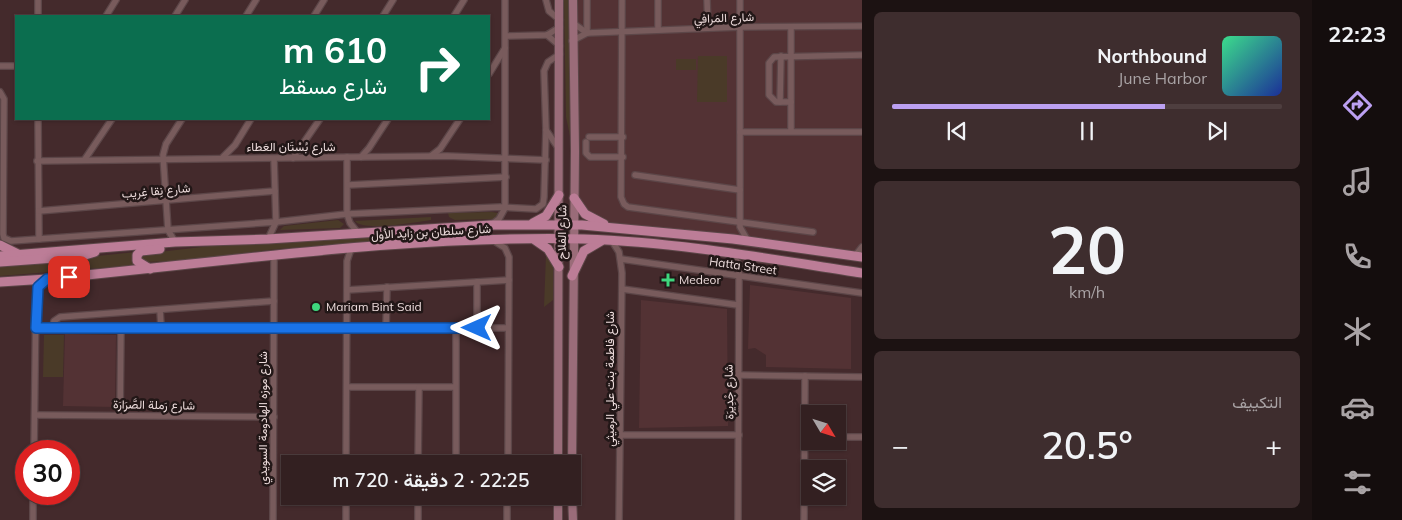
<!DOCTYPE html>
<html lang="ar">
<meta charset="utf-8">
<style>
body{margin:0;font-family:Mulish,Vazirmatn,sans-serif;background:#3e2d2e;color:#f1f3f6;direction:rtl;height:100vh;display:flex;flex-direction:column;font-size:19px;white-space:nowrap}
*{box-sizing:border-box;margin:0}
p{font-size:16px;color:#a9a3a5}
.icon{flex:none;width:28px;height:28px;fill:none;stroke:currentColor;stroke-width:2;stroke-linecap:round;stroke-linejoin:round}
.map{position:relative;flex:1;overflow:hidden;direction:ltr}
.drawer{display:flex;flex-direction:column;gap:12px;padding:12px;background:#1c1212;width:450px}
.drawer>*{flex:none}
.banner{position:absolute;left:15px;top:15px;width:475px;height:105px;border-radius:0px;box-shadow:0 1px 4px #0004,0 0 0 1px #4e3e3f;direction:rtl;background:#0b6e4f;color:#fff;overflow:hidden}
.needle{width:32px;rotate:128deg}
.tools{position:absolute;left:801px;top:405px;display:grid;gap:10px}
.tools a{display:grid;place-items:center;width:45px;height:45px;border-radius:0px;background:#332021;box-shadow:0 1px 4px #0004,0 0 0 1px #4e3e3f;font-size:25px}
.speed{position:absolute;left:15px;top:440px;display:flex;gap:10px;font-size:25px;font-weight:700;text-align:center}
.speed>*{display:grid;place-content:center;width:65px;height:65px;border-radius:50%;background:#332021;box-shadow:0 1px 4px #0004,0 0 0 1px #4e3e3f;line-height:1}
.speed .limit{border:8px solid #d22;background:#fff;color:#111}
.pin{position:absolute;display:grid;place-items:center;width:42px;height:42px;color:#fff;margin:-21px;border-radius:10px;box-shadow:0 2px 8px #0006}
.me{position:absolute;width:55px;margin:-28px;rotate:270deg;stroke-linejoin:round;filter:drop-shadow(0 0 4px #0008)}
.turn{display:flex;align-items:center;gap:18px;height:105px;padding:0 20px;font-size:22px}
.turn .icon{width:65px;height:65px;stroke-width:2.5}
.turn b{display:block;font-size:35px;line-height:42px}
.big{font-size:38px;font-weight:600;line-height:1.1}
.drawer .widget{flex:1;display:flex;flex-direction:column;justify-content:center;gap:8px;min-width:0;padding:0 18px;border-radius:8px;background:#3e2d2e}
.drawer .dial{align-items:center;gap:0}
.dial b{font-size:65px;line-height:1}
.song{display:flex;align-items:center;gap:15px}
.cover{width:60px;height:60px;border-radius:8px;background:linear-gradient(135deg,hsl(150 70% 55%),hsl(230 70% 35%))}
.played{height:5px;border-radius:2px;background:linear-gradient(90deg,#bca0f2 70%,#4e3e3f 70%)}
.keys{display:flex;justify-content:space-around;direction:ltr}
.heat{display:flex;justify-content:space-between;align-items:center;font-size:28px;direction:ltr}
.trip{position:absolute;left:281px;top:455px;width:300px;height:50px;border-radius:0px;background:#332021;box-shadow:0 1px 4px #0004,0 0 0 1px #4e3e3f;font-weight:600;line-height:50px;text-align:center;direction:rtl}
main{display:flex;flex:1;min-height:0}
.tabs{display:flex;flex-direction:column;width:90px;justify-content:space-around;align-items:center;background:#140d0d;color:#a9a3a5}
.tabs .icon{width:35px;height:35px}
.tabs .selected{color:#bca0f2}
.tabs b{font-size:22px;color:#f1f3f6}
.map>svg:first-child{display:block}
</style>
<main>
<nav class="tabs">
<b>22:23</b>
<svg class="icon selected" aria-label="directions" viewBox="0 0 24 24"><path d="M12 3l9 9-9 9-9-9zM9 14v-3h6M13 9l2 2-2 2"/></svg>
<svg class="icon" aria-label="music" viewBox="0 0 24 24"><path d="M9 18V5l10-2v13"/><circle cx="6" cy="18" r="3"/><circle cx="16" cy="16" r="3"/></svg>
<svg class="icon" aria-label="phone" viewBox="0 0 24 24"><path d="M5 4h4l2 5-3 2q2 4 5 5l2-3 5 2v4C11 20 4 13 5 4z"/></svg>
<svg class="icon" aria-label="climate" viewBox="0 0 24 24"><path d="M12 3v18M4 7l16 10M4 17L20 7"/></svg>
<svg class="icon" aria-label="car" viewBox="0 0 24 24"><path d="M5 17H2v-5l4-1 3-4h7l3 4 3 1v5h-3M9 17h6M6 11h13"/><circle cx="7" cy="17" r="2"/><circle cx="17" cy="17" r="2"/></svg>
<svg class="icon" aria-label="filters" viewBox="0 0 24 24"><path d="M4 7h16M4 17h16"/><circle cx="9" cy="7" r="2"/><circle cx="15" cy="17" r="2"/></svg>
</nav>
<section class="drawer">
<div class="widget">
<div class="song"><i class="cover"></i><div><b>Northbound</b><p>June Harbor</p></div></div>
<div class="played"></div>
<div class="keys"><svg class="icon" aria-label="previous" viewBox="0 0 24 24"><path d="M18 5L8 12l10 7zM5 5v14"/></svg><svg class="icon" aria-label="pause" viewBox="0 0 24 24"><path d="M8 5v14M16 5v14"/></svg><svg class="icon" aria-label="next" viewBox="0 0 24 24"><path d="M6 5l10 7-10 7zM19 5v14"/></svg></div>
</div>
<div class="widget dial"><b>20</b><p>km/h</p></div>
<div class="widget"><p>التكييف</p>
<div class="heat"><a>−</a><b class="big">20.5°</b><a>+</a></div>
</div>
</section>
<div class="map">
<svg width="862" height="520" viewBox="0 0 862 520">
<rect width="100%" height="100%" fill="#442a2c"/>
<g fill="#533234">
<path d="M576,0H862V254L606,224L578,204Z"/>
<path d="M750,285L851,298V369L766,367V355L755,348L748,349Z"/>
<path d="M641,300L727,309L728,426L639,428Z"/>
<path d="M65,334L116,335L115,407L63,406Z"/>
</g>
<g fill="#4a3a28">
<path d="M564,0H569L570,136L566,117Z"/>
<path d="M698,56H727V102H697Z"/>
<rect x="676" y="59" width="20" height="11"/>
<path d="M492,212L498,213V217L493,219L455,220L449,217L448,213Z"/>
<path d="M431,217V220C417,222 363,232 355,221Z"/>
<path d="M338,220L344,224L340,228L280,230L284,226Z"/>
<path d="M486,229L491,230L475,233L277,249L177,261L142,262L139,256L143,254L210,246Z"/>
<path d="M136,252V265L0,276V266Z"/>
<path d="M546,255L553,260V300L544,307Z"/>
<path d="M44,335H64L63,377H43Z"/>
</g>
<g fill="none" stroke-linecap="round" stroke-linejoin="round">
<defs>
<g id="street">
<path d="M546,0L549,11L560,20"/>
<path d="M587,0V33"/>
<path d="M622,0L621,197L624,204L628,207L813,232"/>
<path d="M658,0V30"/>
<path d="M707,0L708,28"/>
<path d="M740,0V227L748,241"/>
<path d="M38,16V0"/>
<path d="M106,16L116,0"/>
<path d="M175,16L185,0"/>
<path d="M246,16L256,0"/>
<path d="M314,16L324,0"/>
<path d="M383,16L393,0"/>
<path d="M454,16L464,0"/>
<path d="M573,23L587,33"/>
<path d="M791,27V131"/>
<path d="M547,35L560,46"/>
<path d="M506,36L547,35L560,27"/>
<path d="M572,41L587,33L740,27L862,26"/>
<path d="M0,66H16"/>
<path d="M489,74L505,48"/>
<path d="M0,92L4,99L3,234L4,238L11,241L276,222L347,214L500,207L536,209L543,204L544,197L546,130L544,71L548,62L560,54"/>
<path d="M780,102L781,56"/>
<path d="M791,102H776L769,95V63L774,57L862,55"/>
<path d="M38,119L39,239"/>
<path d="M546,130L559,149"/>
<path d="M740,132H862"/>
<path d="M589,137H623"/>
<path d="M586,142V153L590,157H623"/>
<path d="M431,156L440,149L460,119"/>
<path d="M223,157L235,145L251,119"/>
<path d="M347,157V214L350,223L358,233"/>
<path d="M361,157L369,148L388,119"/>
<path d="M293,158L320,119"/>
<path d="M85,159L112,119"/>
<path d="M37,161L447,156L546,160"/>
<path d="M635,175L740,190"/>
<path d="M348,185L506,177"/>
<path d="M39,211L275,191"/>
<path d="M491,225L499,219L505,208V0"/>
<path d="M268,239L276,222L274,159"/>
<path d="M494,241L505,248L509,257L508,464"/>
<path d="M612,241L619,252L622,273L619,520"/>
<path d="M175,242L168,230L163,155L166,144L182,119"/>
<path d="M730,253L739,264V276L738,520"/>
<path d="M855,256L862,247"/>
<path d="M621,259L862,293"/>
<path d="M477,282V328"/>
<path d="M622,289L738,305"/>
<path d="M347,290L509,280"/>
<path d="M160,310L161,326"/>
<path d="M36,328H508"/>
<path d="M53,328L54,321L60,317L274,301"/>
<path d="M386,328L387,287"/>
<path d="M456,328V464"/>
<path d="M738,375L862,377"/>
<path d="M347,387H455"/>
<path d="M35,415L274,417"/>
<path d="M120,415L121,327"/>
<path d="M619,435H739"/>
<path d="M838,437H862"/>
<path d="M34,451L36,294L38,287L46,280"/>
<path d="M346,464L347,261L351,249"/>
<path d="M418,464L419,388"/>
<path d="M33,520V494"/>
<path d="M273,520L274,257"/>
<path d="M346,520V496"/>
<path d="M418,520V496"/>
<path d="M507,520V496"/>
<path d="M804,520L805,376"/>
</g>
<g id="secondary">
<path d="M558,464L559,0"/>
<path d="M572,464L575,151L573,0"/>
<path d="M558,496V520"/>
<path d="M572,496L573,520"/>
</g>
<g id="primary">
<path d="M574,198L585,214L604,224"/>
<path d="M533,223L546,216L559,195"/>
<path d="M535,240L548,249L559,267"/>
<path d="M0,245L18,254"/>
<path d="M0,256L175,242L268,239L491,225H582L733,239L862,257"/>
<path d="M0,262L82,256L95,252"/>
<path d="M150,269L137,261V255L141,251L160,249"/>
<path d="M572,276L584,251L601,241"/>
<path d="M0,282L47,279C225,262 405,235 584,239C677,242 770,259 862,273"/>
</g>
</defs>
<use href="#street" stroke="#5c4648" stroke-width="8"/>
<use href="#secondary" stroke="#5c4648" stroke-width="10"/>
<use href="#primary" stroke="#5c4648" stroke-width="11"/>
<use href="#street" stroke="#785b5c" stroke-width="5.5"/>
<use href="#secondary" stroke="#9a6c79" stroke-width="8"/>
<use href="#primary" stroke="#bc7d97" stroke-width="9"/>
</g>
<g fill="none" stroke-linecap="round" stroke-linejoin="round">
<defs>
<path id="route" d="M69,277L47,279L38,287L36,328H477"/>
</defs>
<use href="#route" stroke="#114b97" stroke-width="12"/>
<use href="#route" stroke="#1a73e8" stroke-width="9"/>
</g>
<g fill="#3ed77d" stroke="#221717" stroke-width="2">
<path d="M665.5 272.5h5v5h5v5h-5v5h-5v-5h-5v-5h5z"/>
<circle cx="316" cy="307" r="5"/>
</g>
<g text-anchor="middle" stroke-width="5" stroke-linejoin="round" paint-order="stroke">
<g font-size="12" fill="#ecdbdb" stroke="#221717">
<text transform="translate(724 18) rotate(-2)" y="4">شارع المَرافِي</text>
<text x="291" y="151">شارع بُسْتَان العَطاء</text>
<text transform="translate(156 191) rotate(-5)" y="4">شارع نِقا غِريب</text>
<text transform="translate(431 232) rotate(-3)" y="4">شارع سلطان بن زايد الأول</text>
<text transform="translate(562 232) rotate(-89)" y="4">شارع الفلاح</text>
<text transform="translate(743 266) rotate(8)" y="4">Hatta Street</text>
<text transform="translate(610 379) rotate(-90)" y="4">شارع فاطمة بنت علي الرميثي</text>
<text transform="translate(729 392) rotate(-91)" y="4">شارع جْدِيرَة</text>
<text transform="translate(154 405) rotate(1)" y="4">شارع رَملة الصَّرَارَة</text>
<text transform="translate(263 418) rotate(-90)" y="4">شارع موزه الهادومة السويدي</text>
</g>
<g font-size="12" fill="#ecdbdb" stroke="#221717" text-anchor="start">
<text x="679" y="284">Medeor</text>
<text x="326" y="311">Mariam Bint Said</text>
</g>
</g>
</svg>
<div class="tools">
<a><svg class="needle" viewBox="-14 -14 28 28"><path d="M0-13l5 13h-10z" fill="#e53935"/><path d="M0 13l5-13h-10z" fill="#a9a3a5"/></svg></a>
<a><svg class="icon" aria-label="layers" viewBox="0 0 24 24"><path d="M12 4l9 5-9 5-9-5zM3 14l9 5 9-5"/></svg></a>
</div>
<div class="speed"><div class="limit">30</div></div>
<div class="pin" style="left:69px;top:277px;background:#d93025"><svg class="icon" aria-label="arrive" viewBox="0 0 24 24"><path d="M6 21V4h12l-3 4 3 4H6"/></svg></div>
<svg class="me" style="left:477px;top:328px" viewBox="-20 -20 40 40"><path d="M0-17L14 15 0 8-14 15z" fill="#1a73e8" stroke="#fff" stroke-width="4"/></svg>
<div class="trip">22:25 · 2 دقيقة · 720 m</div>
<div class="banner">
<div class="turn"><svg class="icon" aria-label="right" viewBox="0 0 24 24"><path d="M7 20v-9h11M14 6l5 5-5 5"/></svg><div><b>610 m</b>شارع مسقط</div></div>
</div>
</div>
</main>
